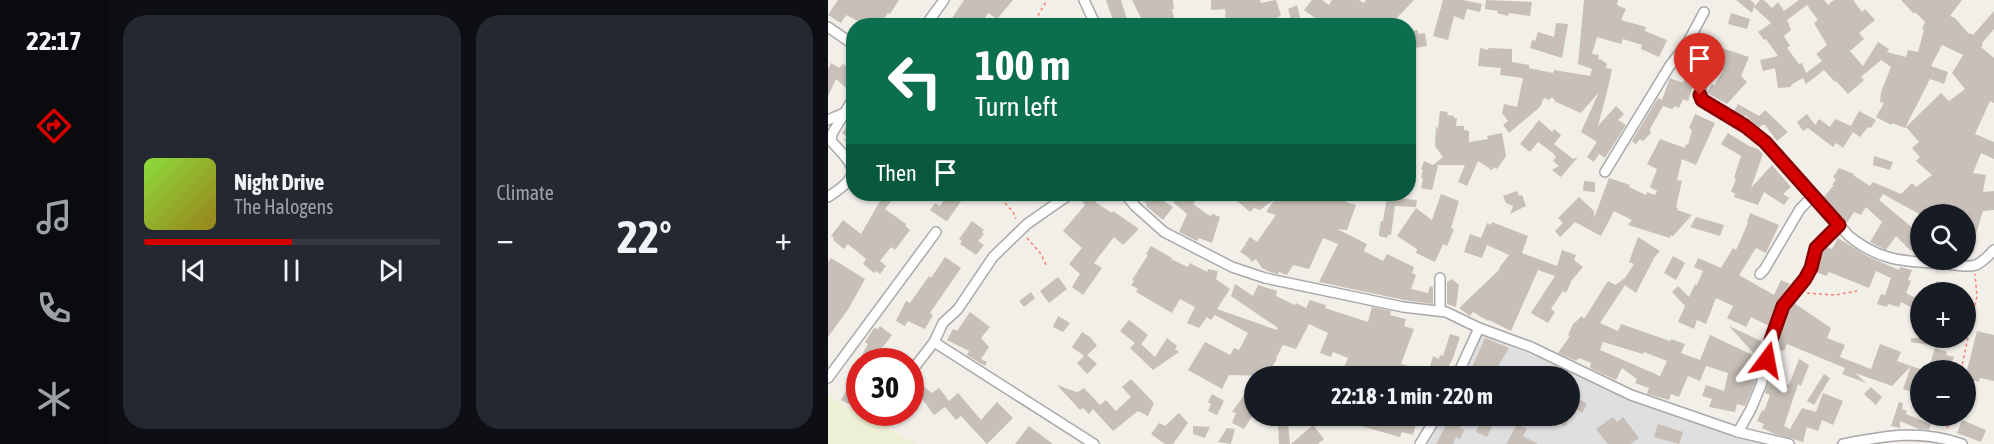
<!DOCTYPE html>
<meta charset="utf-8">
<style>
body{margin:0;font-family:"Asap Condensed",sans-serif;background:#242831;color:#f1f3f6;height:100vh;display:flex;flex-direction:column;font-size:22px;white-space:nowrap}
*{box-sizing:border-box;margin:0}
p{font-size:20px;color:#9ea1a6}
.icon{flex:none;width:33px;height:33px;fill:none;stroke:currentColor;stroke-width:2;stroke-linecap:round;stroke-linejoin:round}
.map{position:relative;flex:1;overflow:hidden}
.details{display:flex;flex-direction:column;gap:15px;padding:15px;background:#0d0f14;width:720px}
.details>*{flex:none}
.banner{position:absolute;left:18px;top:18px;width:570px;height:183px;border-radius:24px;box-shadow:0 2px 4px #0004;background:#0b6e4f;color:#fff;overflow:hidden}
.fabs{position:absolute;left:1082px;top:204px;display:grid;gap:12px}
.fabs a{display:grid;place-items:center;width:66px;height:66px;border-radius:50%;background:#171b24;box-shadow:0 2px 4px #0004;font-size:30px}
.speed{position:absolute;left:18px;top:348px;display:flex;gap:12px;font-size:30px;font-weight:700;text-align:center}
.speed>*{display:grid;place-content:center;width:78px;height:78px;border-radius:50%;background:#171b24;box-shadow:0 2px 4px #0004;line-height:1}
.speed .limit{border:9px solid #d22;background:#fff;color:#111}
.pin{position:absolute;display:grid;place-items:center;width:51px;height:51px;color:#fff;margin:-62px -26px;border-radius:50% 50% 50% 0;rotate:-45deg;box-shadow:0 0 6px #0007}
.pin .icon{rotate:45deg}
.me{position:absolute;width:66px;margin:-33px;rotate:13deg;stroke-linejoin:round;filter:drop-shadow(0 0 4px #0008)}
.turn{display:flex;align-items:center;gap:21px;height:126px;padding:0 30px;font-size:27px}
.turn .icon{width:78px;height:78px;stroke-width:2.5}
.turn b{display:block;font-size:42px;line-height:51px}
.then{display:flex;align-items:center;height:57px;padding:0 30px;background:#0003;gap:12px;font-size:22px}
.big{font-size:45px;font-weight:700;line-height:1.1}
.details .card{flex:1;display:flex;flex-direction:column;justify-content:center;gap:9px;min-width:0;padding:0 21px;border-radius:24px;background:#242831}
.song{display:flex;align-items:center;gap:18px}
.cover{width:72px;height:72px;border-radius:9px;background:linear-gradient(135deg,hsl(90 70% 55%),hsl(50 70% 35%))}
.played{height:6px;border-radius:3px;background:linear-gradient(90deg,#d40000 50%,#363941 50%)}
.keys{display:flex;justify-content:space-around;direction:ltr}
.heat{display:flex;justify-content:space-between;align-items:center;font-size:33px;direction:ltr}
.details .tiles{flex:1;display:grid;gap:15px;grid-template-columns:repeat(2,1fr)}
.trip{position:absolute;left:416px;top:366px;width:336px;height:60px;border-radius:30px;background:#171b24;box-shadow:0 2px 4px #0004;font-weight:700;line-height:60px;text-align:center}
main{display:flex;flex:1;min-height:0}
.tab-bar{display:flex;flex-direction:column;width:108px;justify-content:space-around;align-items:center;background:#090b0e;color:#9ea1a6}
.tab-bar .icon{width:42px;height:42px}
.tab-bar .on{color:#d40000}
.tab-bar b{font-size:27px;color:#f1f3f6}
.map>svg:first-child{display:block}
</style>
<main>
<nav class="tab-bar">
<b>22:17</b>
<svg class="icon on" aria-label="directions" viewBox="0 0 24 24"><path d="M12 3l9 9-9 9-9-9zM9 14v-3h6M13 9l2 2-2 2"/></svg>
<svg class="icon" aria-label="music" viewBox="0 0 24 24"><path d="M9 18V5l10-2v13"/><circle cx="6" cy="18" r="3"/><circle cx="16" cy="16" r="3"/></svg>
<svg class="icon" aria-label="phone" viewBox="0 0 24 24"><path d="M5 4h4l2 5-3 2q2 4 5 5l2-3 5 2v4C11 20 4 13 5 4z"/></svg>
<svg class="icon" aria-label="climate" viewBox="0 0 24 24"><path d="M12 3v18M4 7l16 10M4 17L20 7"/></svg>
</nav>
<section class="details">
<div class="tiles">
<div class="card">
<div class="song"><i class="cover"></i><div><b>Night Drive</b><p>The Halogens</p></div></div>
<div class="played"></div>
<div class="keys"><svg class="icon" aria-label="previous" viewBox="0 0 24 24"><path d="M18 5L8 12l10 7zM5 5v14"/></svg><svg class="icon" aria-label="pause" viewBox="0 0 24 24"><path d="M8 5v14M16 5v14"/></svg><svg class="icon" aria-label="next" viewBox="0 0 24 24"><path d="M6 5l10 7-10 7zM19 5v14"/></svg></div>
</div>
<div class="card"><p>Climate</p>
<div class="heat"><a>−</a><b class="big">22°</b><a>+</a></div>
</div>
</div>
</section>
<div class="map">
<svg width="1166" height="444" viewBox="0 0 1166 444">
<rect width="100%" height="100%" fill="#f2efe9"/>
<path fill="#e0dfdf" d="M654,334L827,407L964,444H599L614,416H741V376H633Z"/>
<path fill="#eef0d5" d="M0,397L90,444H0Z"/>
<g fill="#c7bfb8" fill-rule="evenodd">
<path d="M10,0H71L62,14L60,13L51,26H39L18,15L13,23L0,15Z"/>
<path d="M136,0H185L169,19L160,13L152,26H132L123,20Z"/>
<path d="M278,0H293L301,26H287Z"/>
<path d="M304,0H345L346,9H344L348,26H317Z"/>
<path d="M383,0H432L433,3L448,0L453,15L439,25L434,22L422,26H398L397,9L383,10Z"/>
<path d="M484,0H494L501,5L504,0H531L536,3L538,0H586L561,26H498L476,10Z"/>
<path d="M615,0H635L654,4L652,12L639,9L636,20L626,16L620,40L605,36Z"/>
<path d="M658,0L704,2L702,16L681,13L680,16L669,13L670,11L657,9Z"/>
<path d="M756,0H790L789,5L798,9L793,20L818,27L817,31L839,40L831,57L813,49L814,45L795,39L793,44L769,37L764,54L771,55L770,59L774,60L779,64L778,68L784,69L781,84L770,126L788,106L796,114L790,120L798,125L777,158L771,154L766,162L759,157L769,142L753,132L771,92L753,113L728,102L724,97L721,100L716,98L712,107L681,133L675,125L680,121L674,113L676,104L689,107L695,78L672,75L673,68L650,66L652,48L660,50V48L684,49V62L701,65V68L725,73L726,70L762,76L764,69L750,64Z"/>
<path d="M908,0H922L927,4L926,7L932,0H936L944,8L950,2L956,11L971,0H996L1000,5L1006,0H1025L1034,12L1037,9L1047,20L1031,33L1036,39L1022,51L1035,66L1050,42L1061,49L1059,52L1078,57L1080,50L1090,52L1096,30L1094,29L1097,22L1087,12L1086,14L1073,0H1134L1122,16L1127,18L1141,34L1142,33L1145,35L1166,11V29L1154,43L1155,44L1153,47L1166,58V103L1162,101L1147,134L1166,142V159L1153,153L1145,173L1158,175L1155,192L1166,191V210L1155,211L1145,243L1137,240V214H1091L1055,194L1051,200L1092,234V255L1081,249L1068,236L1058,250L1042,242L1054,222L1038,207L1033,215L1026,212L1019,223L996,197L1006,185H1004L1008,179L1005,177L1011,168L1026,174L1025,175L1042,186L1045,182L1073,194L1084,183L1088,187L1104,175L1088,161L1092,157L1084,148L1091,142L1078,127L1113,93L1121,101L1137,89L1124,73L1135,55L1114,45L1103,66L1120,72L1116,84L1102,79L1077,128L1064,123L1063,125L1048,117L1056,103L1052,102L1053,92L1063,67L1053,60L1033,77L1036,80L1020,94L1008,81L1007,82L996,70L978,84L975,78L963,85V87L950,88L947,68L935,71L932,60L950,56L938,39L936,40L930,32L943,23L926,7L924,13ZM979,5L990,20L986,23L999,45L988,54L994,61L978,73L974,63L971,64L959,48L962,46L956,36L963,30L959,20Z"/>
<path d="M469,5L473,21L464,24L460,9Z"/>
<path d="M903,13L922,19L919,29L900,24Z"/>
<path d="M728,23L740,24L734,58L702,48L704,40L707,41L710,32L726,37Z"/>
<path d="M590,30V34L597,33L599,46L580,49V31Z"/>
<path d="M891,47L921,57L913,76L919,82L899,104L879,93L884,84L886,86L895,71L887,68L889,64L885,63Z"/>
<path d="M3,63L11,68L15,64L26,73V79L18,88L8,79L0,96V69Z"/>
<path d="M859,74L868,77L860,101L855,99L851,108L847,106L844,109L835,106L822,129L823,133L815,141L812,139L808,144L804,141L830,98L834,100L842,78L855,83Z"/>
<path d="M910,104L931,116L937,110L960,132L949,141L937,125H934L931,128L917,115L916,117L906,111Z"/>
<path d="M612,111L620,112L619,115L626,116V118H629L628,126H636V130L641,131V142L660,139L659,136L674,133L678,156L669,169L666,167L664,170L650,161L639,186L630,182L637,165H608L610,166L604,190L593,188L595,178H593L595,170L593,169L596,161L605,165L615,157L607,146L608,126L610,129Z"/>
<path d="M1031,111L1048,120L1043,128L1040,127L1032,137L1025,132L1015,148L1008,143L1005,147L980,128L975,131L969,122L979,114L987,125L991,119L1002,127L1007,119L1023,126Z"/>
<path d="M867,114L887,123L868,165L854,159L849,180L854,181L848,207L850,208L849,210L864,215L845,236L843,235L842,238L800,225L804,220L786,211L773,236L747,222L732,237L727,231L735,223L730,218L751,197L766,211V218L781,178L802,185L801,187L818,195L819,192L827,195L829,191L822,187L829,169L819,164L832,139L857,148L858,144L860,145L864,130L861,128Z"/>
<path d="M26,117V147L16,140L19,137L14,133Z"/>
<path d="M711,120L724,132L726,129L733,135L726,144L745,159L750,157L733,177L724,170L731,166L725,161L728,157L726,154L710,142L702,152L692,144Z"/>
<path d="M900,133L921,146L930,149L935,154L923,188L944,165L963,187L955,194L961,198L956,205L936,192L930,205L906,197L907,193L903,192L908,179L906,178L913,156L893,144Z"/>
<path d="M1046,156L1065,162L1062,170L1045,165Z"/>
<path d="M756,181L767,182V192L755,191Z"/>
<path d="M689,191L691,196L694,195L698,206L682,214L685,206L678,203L675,196Z"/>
<path d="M56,194H69L57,209L78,224L77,226L82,230L67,250L63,247L52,261L58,266L52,274L48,271L46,273L35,264L38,259L20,244L16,249L5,240L6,238L3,236L15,220L33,234Z"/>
<path d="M119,194H138L120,220L118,221L102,210L107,203L112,206Z"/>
<path d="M249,194L257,196L260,194H279L267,202L284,213L285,211L311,229L295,245L286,237L266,263L274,268L255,295L244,287L252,274L241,264L254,248L235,231L257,205Z"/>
<path d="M309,194H324L345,207L335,220L318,206L319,204Z"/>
<path d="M353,194H366L370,197L365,204L382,216L385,214L392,217L384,243L371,238L369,241L351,232L359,214L345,202Z"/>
<path d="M401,194H521L518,202L528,205L519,230L509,229L539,244L536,251L555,261L559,254L586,267L584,273L588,275L583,289L600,293L602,286L605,287V304L576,300L491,282L510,244L495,238L481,269L465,265L459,275L451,272L450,274L442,272L434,268L428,259L424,262L420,257L412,252L417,245H419L417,244L422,237L429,242L448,215L438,212L447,199L432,210L426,208L422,212Z"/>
<path d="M613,194L631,201L623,228L626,229L619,246L615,244L607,262L588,253L589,249L569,236L588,208L604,220Z"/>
<path d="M559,197L589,200L588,207L567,206L563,235H560L559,238L551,236V232L553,221H555Z"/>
<path d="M922,213L951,225L938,253L928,248L911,275L946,295L953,280L962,284L949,303L941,326L923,317L918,327L899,318L905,306L888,298L878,324L869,320L866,329L850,322L857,306L844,292L850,286L861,297L867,284L869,285L875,271L866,267L870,258L893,268L905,248L908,250L920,223L919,222Z"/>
<path d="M868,217L896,225L892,236L862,227Z"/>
<path d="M144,221L156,230L154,232L156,234L150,241L156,245L148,255L132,244L134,241L131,239Z"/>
<path d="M664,222L700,236L694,253L729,266L734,250L748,255L746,260L755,267L744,280L738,293L735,291L723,309L727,312L720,323L703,313L727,276L710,270L683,331L661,320L660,321L645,312L642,316L631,308L672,269L671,268L681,255L659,245L654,258L636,252L642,234L653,238L659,223L663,225Z"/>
<path d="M810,237L832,251L826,258L808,293L797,285L772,323L790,331L793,324L842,341L843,339L857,344L853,353L872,360L882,335L929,357L927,361L929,362L924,374L928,375L927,383L917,406L909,404L907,412L881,407L884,399L874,396L878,385L896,391L900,373L878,366L872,381L860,376L851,397L843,394L841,400L819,394L821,388L807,383L809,379L794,368L788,380L762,368L763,363L751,358L748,361L730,353L742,336L740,335L745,324L754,316L756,319L780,281L787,285L797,278L806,264L801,262ZM775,342L815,354L816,352L839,361L832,376L772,350Z"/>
<path d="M1010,238L1041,257L1071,270L1072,267L1084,270L1080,280L1083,281L1078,293L1092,300V312L1073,302L1071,307L1060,304L1059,307L1049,304L1053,294L1057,295L1063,278L1048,271L1041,288L1001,272L998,276L988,272L994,251L999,247L1004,249Z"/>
<path d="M323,246L344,258L343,259L360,267L362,263L379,272L380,269L390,271L388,279L402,289L389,309L449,330L450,328L403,296L407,284L425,296L430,285L449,291L448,296L467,305L468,303L478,308L482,300L498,305L497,308L540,322L544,307L563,311L562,315L578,319L576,326L586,329L573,364L581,366L577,376H512L520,358L505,352L503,357L492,353L500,333L481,324L468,349L455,345L448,358L449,359L438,376L401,375L394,389L360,370L377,342L402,355L406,348L411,350L420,333L387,315L383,320L379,317L371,328L359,323L367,307L352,299L344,313L308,292L310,289L303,285L306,281L304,280L320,255L318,254Z"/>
<path d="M845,256L857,263L848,280L836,273Z"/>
<path d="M117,257L133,268L102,313L105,315L97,329L80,321L77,326L68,321L78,301L82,303L101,276L103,278Z"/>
<path d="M3,258L37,279L21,308L0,337V262Z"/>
<path d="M230,277L239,289L221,303L212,291Z"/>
<path d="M624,279L631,285L628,307L619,304V282Z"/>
<path d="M1109,281L1136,292H1104Z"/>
<path d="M203,292L207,298L196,307L191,301Z"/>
<path d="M966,303L1003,328L999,338L1017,345L1012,357L1043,369L1052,344L1073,352L1069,361L1083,366L1064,386L1027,373L1038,383L1014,374L1017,368L959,344L956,351L948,348L961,309Z"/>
<path d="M142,312L162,327L153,338L161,347L153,359L159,362L157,366L139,355L141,351L119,340L125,329L129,331Z"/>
<path d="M230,316L242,323L235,332L225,327Z"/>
<path d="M301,320L320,335L313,344L327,357L339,338L349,346L347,349L351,352L325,370L302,348L307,343L292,331Z"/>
<path d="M52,326L64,335L50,353L52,354L48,362H30L40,344L37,342L46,328L50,329Z"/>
<path d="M901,326L935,342L929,357Z"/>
<path d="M1149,331L1166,335V381L1152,378L1151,382L1137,378Z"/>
<path d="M254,332L262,337L269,346L259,355L269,364L259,374L249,363L256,356L244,347Z"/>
<path d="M622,334L632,337L625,358L619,370L613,367L611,376H599L605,356L611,359L612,355L615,356Z"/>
<path d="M657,338L681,348L664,376H640Z"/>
<path d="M1083,338H1117L1113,347L1083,342Z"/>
<path d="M1107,348L1119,352L1118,355L1126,357L1121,370H1100Z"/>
<path d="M971,359L981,365L973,386L970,384L956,426L962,429L974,408L988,412L995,393L1015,401L1005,425L994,420L990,431L979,427L975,442L947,434L934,428L936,424L929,421L934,410L936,411L942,395L937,393L941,379L961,385Z"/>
<path d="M696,366L711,376H688Z"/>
<path d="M1083,366L1092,369V380L1087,393L1075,389Z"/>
<path d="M996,374L1002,378L986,405L979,401Z"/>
<path d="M303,379L326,403L320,416L310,411L285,431L265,409L261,414L255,408L252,410L229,385L251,393L250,392L256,388L272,405L278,400L288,411L303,397L294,387Z"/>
<path d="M24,380L32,384V394L25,406L13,400Z"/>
<path d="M88,381L104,393L111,388L121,401L130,393L153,420L169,402L185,418L159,444L133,416L128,420L117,407L106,415L94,399L82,415V388Z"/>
<path d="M426,381V413L416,429L404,423L408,413L404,412Z"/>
<path d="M1043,387L1054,397L1048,405L1036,394Z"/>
<path d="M741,393L759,404L754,413L747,408L737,426L718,416H741Z"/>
<path d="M384,394L396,401L389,415L380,411L383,404L380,402Z"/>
<path d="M1071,402L1075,403L1074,409L1079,411L1078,414L1103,424L1101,430L1091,429L1072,421V428L1063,426Z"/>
<path d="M61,412H67L71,419L61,426L55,418Z"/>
<path d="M351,413L360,423L345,444H337L323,434L331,423L337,426Z"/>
<path d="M459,416H485L481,425Z"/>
<path d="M535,416H590L585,435L574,432L572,437L533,426Z"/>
<path d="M623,416H636L632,428L636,430L632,439L628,437L625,444H608Z"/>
<path d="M655,417L666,422L659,437L648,432Z"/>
<path d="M785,417L789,422L795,417L811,438L803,444H780L768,429Z"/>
<path d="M1134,420L1158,430L1153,442L1129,433Z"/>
<path d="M460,424L462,444H451L450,425Z"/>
<path d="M689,424L699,429L695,436L710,444H678Z"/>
<path d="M830,424L855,432L851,444L826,437Z"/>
<path d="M485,425L496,439L490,444H463Z"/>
<path d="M201,426L225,444H187Z"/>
<path d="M365,426L382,427L377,438L365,434Z"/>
<path d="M399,428L407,429L403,444L390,442Z"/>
</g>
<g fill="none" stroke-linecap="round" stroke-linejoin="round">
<defs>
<g id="minor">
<path d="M256,0L268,26"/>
<path d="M97,26L116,0"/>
<path d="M0,27L26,45"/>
<path d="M860,42L877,55L872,98L917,126L937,142L1021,236C1054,263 1079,261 1119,264C1128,265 1139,268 1148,265C1155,262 1161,255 1166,250"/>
<path d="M0,120L16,113"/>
<path d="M777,172L841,67L860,42L876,12"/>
<path d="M297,194L307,206L336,232L404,267L437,278L575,307L618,312L651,328L703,347L803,395L910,432L961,444"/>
<path d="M0,197C35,174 29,169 3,141L4,134L26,97"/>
<path d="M932,274L936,270L972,209L986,195"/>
<path d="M612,311V278"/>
<path d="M106,342L266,444"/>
<path d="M82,373L106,342L115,323L130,309L165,257L199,224L242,194"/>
<path d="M629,376L651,328"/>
<path d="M0,378L108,232"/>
<path d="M910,432L923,409L933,385L943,340L955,306L977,279L983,268L988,248L1011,225"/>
<path d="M592,444L609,416"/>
<path d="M1015,444C1057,436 1092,429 1134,444"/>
</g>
</defs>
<use href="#minor" stroke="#a9a9a9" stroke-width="12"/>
<g stroke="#fa8072" stroke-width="1.5" stroke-dasharray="3 3" stroke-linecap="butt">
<path d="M204,26L219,0"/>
<path d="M169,194L185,212L188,219"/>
<path d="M199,238L213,254L218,265"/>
<path d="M979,293L1007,295L1029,291"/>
<path d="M1133,370L1149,296L1147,274"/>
<path d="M1119,428L1124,416"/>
</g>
<use href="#minor" stroke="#fff" stroke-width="9"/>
</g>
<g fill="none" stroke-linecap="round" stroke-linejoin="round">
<defs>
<path id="route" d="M872,95L874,100L917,126L937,142L1011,225L988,248L983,268L977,279L955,306L943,340L939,360"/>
</defs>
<use href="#route" stroke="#8a0000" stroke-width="15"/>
<use href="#route" stroke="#d40000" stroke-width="10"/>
</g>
</svg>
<div class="fabs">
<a><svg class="icon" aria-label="search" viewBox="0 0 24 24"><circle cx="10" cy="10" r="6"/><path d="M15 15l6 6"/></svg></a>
<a>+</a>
<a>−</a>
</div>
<div class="speed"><div class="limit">30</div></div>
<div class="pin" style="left:872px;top:95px;background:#d93025"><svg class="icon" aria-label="arrive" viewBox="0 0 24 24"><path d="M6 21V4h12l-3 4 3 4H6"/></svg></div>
<svg class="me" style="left:939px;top:360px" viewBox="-20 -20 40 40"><path d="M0-17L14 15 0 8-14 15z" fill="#d40000" stroke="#fff" stroke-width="4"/></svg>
<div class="trip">22:18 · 1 min · 220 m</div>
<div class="banner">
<div class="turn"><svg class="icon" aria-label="left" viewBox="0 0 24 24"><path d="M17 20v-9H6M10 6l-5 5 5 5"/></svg><div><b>100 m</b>Turn left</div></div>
<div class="then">Then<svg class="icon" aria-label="arrive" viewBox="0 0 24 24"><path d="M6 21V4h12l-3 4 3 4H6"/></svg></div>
</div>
</div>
</main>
